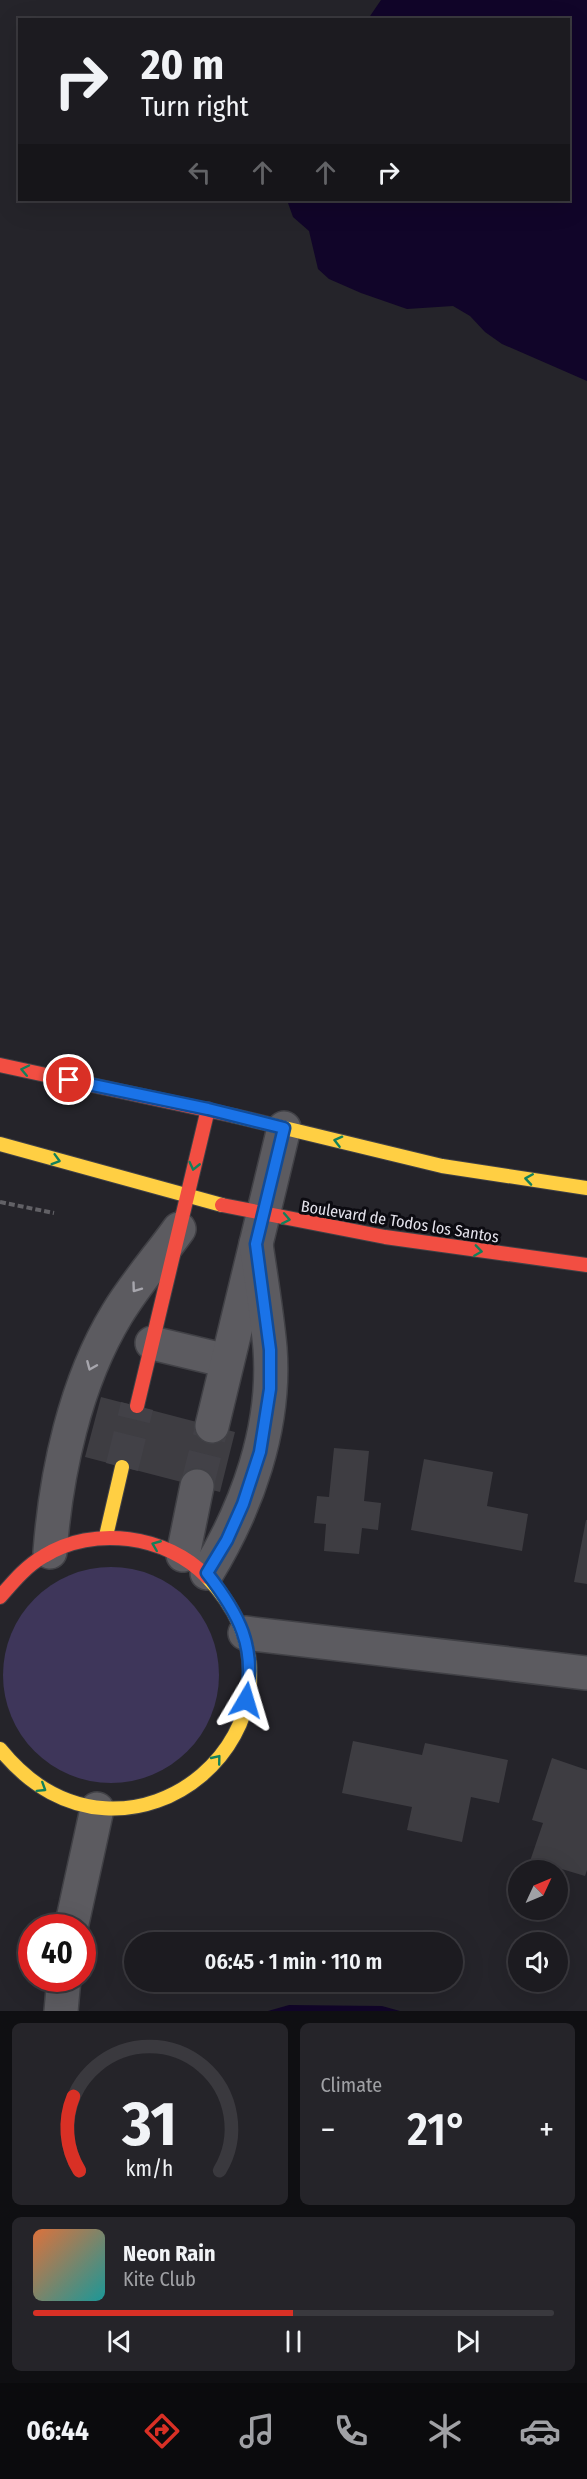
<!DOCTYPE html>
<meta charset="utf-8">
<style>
body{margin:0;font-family:"Fira Sans Condensed",sans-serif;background:#252429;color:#f1f3f6;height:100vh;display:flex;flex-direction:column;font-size:22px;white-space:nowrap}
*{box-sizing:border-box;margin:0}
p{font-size:20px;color:#a0a1a5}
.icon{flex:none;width:33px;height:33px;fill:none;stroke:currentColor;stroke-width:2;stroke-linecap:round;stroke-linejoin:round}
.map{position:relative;height:2011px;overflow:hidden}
.sheet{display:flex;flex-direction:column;gap:12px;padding:12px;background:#0f0f12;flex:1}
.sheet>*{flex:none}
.banner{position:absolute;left:18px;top:18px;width:552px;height:183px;border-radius:0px;box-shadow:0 6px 24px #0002,0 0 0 2px #3a393e;background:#1c1b20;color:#f1f3f6;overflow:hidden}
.needle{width:39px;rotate:46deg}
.buttons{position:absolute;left:508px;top:1860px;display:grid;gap:12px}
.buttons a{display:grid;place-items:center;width:60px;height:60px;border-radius:50%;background:#1c1b20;box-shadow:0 6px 24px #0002,0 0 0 2px #3a393e;font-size:30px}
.speed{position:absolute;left:18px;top:1914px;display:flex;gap:12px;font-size:30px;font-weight:700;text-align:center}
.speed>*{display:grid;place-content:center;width:78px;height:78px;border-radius:50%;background:#1c1b20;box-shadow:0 6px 24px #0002,0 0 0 2px #3a393e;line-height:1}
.speed .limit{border:9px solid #d22;background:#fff;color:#111}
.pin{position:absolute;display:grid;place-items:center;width:51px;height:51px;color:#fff;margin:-26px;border:3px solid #fff;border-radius:50%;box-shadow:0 2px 6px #0007}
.me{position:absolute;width:66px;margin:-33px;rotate:7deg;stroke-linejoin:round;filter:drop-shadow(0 0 4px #0008)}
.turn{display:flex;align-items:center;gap:21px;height:126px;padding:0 24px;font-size:27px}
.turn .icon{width:78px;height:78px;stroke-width:2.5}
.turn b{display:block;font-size:42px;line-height:51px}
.lanes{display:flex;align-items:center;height:57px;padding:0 24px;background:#0003;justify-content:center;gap:30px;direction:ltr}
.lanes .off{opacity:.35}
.big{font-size:45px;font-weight:600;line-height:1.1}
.sheet .card{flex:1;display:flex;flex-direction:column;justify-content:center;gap:9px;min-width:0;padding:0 21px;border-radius:9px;background:#252429}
.sheet .dial{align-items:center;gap:0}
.dial svg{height:156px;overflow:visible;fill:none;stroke:#3a393e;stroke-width:7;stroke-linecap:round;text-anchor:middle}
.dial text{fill:#f1f3f6;stroke:none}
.song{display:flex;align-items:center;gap:18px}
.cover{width:72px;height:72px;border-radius:9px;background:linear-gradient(135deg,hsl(20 70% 55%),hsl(180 70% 35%))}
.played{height:6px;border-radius:3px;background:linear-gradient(90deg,#d93025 50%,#3a393e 50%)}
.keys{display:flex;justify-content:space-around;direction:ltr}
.heat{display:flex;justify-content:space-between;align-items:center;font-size:33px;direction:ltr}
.sheet .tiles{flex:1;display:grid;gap:12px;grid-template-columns:1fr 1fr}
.card:last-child{grid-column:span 2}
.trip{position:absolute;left:124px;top:1932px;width:339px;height:60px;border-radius:30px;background:#1c1b20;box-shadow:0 6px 24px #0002,0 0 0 2px #3a393e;font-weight:600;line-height:60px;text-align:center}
.menu{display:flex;height:96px;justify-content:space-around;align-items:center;background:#0b0b0d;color:#a0a1a5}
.menu .icon{width:42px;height:42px}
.menu .active{color:#d93025}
.menu b{font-size:27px;color:#f1f3f6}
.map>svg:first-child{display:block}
</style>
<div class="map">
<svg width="587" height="2011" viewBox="0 0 587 2011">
<rect width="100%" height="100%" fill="#25242a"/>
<circle fill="#3e365a" cx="111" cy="1675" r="108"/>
<g fill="#110529">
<path d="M381,0H587V381L502,344L485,332L470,316L453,306L407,309L361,293L329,279L318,269L309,231L293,217L288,203L290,200H568V20L368,19Z"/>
<path d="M289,2005L382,2006L400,2011H268Z"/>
</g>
<g fill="#3e3d42">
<path d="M101,1397L235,1432L220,1492L85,1457Z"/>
<path d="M334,1448L369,1451L364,1501L381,1503L378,1530L362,1528L359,1554L324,1551L326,1524L314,1523L317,1496L329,1497Z"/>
<path d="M424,1459L493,1472L487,1506L528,1514L522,1551L411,1530Z"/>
<path d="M586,1520H587V1584L574,1582Z"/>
<path d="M353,1741L422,1755L425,1743L508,1760L499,1803L471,1797L462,1842L407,1830L412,1807L342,1793Z"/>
<path d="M552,1758L587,1770V1870L585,1876L555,1867L554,1870H527L543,1823L532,1820Z"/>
</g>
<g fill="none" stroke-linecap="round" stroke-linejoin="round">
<path stroke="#424147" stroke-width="33" stroke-dasharray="33 16" stroke-linecap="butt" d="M197,1486L212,1426"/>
<path stroke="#424147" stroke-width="33" stroke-dasharray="33 16" stroke-linecap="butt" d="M122,1467L137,1406"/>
<defs>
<g id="street">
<path d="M152,1343L227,1361"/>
<path d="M212,1426L284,1128"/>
<path d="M50,1552C56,1473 75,1383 117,1314C135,1284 159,1257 179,1229"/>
<path d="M183,1555L197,1486"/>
<path d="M207,1573C247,1507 276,1428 270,1348C267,1314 261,1279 256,1244"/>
<path d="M245,1633L587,1673"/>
<path d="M71,1928L97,1809"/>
<path d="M61,2011L64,1978"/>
</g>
<g id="slow">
<path d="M235,1116L442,1166L587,1188"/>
<path d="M0,1144L222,1205"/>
<path d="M106,1536L122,1467"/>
<path d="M0,1749C127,1906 342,1719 207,1577"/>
</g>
<g id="jam">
<path d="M0,1065L235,1116"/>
<path d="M222,1205L385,1237L587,1265"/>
<path d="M137,1406L208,1109"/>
<path d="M0,1597C13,1582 26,1566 44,1556C93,1525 167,1535 207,1577"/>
</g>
</defs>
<use href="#street" stroke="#414146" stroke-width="36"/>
<use href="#slow" stroke="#414146" stroke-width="16"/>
<use href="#jam" stroke="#414146" stroke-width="16"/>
<path stroke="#626166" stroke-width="4" stroke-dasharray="6 3" stroke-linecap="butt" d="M0,1202L54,1213"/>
<use href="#street" stroke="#5c5b60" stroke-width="33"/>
<use href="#slow" stroke="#ffcf43" stroke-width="14"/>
<use href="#jam" stroke="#f24e42" stroke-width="14"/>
</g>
<defs><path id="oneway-chevron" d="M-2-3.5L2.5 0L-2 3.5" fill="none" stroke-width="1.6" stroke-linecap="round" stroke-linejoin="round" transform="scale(1.5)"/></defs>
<g stroke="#12805b">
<use href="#oneway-chevron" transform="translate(25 1070) rotate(-168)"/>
<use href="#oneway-chevron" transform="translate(338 1141) rotate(-166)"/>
<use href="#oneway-chevron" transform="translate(56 1160) rotate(16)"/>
<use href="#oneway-chevron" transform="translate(194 1166) rotate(103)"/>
<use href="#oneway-chevron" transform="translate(529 1179) rotate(-171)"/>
<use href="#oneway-chevron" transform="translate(286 1219) rotate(11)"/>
<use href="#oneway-chevron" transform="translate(478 1251) rotate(8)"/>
<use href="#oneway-chevron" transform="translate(156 1545) rotate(-158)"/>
<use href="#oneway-chevron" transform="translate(217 1759) rotate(-51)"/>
<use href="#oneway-chevron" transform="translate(42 1788) rotate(32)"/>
</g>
<g stroke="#a7a6ad">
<use href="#oneway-chevron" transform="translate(136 1288) rotate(126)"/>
<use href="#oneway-chevron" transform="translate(91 1366) rotate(113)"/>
</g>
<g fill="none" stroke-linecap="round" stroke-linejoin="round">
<defs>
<path id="route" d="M69,1080L208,1109L284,1128L256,1244L270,1350V1389L260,1452L243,1504L227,1540L207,1573C239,1614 257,1647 246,1700"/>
</defs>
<use href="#route" stroke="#114b97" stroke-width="15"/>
<use href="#route" stroke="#1a73e8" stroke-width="10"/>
</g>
<g text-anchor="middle" stroke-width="6" stroke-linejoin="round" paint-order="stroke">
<g font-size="16" fill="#e5e3ec" stroke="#0c0b11">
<text transform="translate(400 1221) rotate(9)" y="6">Boulevard de Todos los Santos</text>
</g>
</g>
</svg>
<div class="buttons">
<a><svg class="needle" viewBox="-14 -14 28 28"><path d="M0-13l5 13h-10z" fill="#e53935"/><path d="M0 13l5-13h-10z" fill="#a0a1a5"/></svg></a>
<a><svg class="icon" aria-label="sound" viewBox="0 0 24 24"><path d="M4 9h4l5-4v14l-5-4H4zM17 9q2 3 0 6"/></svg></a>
</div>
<div class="speed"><div class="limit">40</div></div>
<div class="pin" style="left:69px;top:1080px;background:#d93025"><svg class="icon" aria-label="arrive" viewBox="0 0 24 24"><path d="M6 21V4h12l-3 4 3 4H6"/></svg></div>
<svg class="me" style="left:246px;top:1700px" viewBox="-20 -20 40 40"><path d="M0-17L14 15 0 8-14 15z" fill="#1a73e8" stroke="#fff" stroke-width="4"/></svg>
<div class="trip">06:45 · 1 min · 110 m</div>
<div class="banner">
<div class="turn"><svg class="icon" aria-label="right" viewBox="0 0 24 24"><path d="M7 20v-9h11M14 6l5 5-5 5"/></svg><div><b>20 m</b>Turn right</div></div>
<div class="lanes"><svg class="icon off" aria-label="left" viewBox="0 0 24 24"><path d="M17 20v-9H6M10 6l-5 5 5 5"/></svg><svg class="icon off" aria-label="ahead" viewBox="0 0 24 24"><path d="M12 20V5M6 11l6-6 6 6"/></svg><svg class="icon off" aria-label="ahead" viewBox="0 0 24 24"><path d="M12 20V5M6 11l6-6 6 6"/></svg><svg class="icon" aria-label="right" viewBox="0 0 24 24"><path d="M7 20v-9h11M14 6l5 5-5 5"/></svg></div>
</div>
</div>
<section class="sheet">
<div class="tiles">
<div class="card dial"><svg viewBox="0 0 100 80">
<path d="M14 69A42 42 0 1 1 86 69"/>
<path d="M14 69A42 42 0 0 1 11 31" stroke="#d93025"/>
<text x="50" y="56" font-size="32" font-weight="700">31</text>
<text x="50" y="72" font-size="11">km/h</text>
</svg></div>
<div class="card"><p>Climate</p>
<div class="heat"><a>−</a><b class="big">21°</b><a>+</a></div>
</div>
<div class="card">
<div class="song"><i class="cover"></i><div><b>Neon Rain</b><p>Kite Club</p></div></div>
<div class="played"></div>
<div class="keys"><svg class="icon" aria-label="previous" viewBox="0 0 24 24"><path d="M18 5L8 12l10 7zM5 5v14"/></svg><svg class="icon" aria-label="pause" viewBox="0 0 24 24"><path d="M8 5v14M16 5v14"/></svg><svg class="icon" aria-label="next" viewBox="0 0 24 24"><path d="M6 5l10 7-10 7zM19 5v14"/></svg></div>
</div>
</div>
</section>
<nav class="menu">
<b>06:44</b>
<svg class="icon active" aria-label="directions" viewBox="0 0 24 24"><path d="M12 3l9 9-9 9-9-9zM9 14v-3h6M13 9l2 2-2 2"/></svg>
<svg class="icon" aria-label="music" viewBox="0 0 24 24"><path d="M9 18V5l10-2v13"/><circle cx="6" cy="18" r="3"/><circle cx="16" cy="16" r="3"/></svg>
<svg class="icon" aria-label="phone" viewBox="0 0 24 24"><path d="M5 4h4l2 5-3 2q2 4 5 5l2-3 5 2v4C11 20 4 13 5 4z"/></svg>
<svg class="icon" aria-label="climate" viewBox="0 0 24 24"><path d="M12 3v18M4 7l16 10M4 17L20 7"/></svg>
<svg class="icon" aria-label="car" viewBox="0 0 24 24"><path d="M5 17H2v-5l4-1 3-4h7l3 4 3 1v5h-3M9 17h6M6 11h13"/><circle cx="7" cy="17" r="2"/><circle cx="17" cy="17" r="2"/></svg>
</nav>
